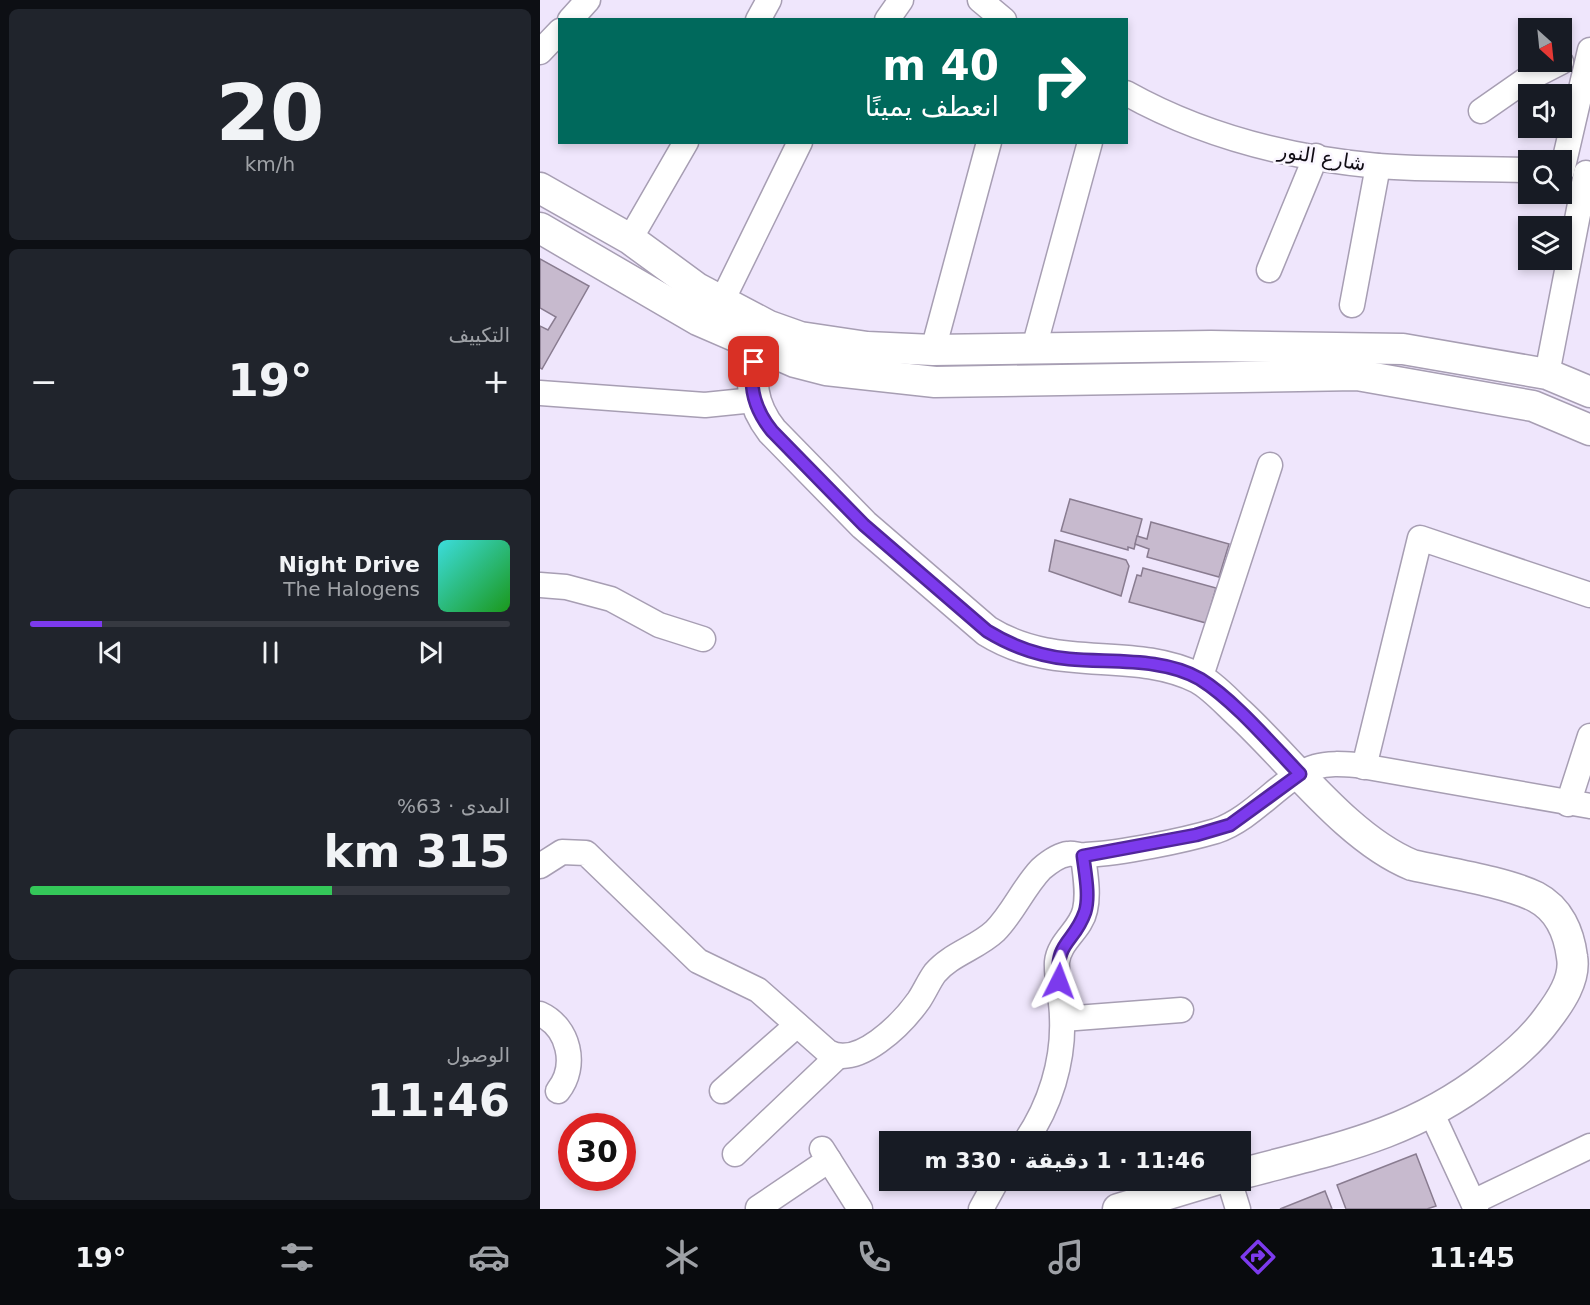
<!DOCTYPE html>
<html lang="ar">
<meta charset="utf-8">
<style>
body{margin:0;font-family:"DejaVu Sans",Vazirmatn,sans-serif;background:#20242c;color:#f1f3f6;direction:rtl;height:100vh;display:flex;flex-direction:column;font-size:22px;white-space:nowrap}
*{box-sizing:border-box;margin:0}
p{font-size:20px;color:#9ea1a6}
.icon{flex:none;width:33px;height:33px;fill:none;stroke:currentColor;stroke-width:2;stroke-linecap:round;stroke-linejoin:round}
.map{position:relative;flex:1;overflow:hidden;direction:ltr}
.sheet{display:flex;flex-direction:column;gap:9px;padding:9px;background:#0d0f14;width:540px}
.sheet>*{flex:none}
.top-card{position:absolute;left:18px;top:18px;width:570px;height:126px;border-radius:0px;box-shadow:0 3px 9px #0003;direction:rtl;background:#00695c;color:#fff;overflow:hidden}
.needle{width:39px;rotate:153deg}
.controls{position:absolute;left:978px;top:18px;display:grid;gap:12px}
.controls a{display:grid;place-items:center;width:54px;height:54px;border-radius:0px;background:#171b24;box-shadow:0 3px 9px #0003;font-size:30px}
.speed{position:absolute;left:18px;top:1113px;display:flex;gap:12px;font-size:30px;font-weight:700;text-align:center}
.speed>*{display:grid;place-content:center;width:78px;height:78px;border-radius:50%;background:#171b24;box-shadow:0 3px 9px #0003;line-height:1}
.speed .limit{border:9px solid #d22;background:#fff;color:#111}
.pin{position:absolute;display:grid;place-items:center;width:51px;height:51px;color:#fff;margin:-26px;border-radius:12px;box-shadow:0 3px 9px #0006}
.me{position:absolute;width:66px;margin:-33px;rotate:3deg;stroke-linejoin:round;filter:drop-shadow(0 0 4px #0008)}
.turn{display:flex;align-items:center;gap:21px;height:126px;padding:0 30px;font-size:27px}
.turn .icon{width:78px;height:78px;stroke-width:2.5}
.turn b{display:block;font-size:42px;line-height:51px}
.big{font-size:45px;font-weight:700;line-height:1.1}
.sheet .widget{flex:1;display:flex;flex-direction:column;justify-content:center;gap:9px;min-width:0;padding:0 21px;border-radius:9px;background:#20242c}
.sheet .dial{align-items:center;gap:0}
.dial b{font-size:78px;line-height:1}
.song{display:flex;align-items:center;gap:18px}
.cover{width:72px;height:72px;border-radius:9px;background:linear-gradient(135deg,hsl(180 70% 55%),hsl(120 70% 35%))}
.played{height:6px;border-radius:3px;background:linear-gradient(90deg,#7c3aed 15%,#363941 15%)}
.keys{display:flex;justify-content:space-around;direction:ltr}
.heat{display:flex;justify-content:space-between;align-items:center;font-size:33px;direction:ltr}
.charge{height:9px;border-radius:4px;background:linear-gradient(90deg,#34c759 63%,#363941 0)}
.trip{position:absolute;left:339px;top:1131px;width:372px;height:60px;border-radius:0px;background:#171b24;box-shadow:0 3px 9px #0003;font-weight:700;line-height:60px;text-align:center;direction:rtl}
.tab-bar{display:flex;height:96px;justify-content:space-around;align-items:center;background:#090b0e;color:#9ea1a6}
.tab-bar .icon{width:42px;height:42px}
.tab-bar .on{color:#7c3aed}
.tab-bar b{font-size:27px;color:#f1f3f6}
main{display:flex;flex:1;min-height:0}
.map>svg:first-child{display:block}
</style>
<main>
<div class="map">
<svg width="1050" height="1209" viewBox="0 0 1050 1209">
<rect width="100%" height="100%" fill="#efe6fc"/>
<g fill="#c7bace" stroke="#897c90" stroke-width="1.5">
<path d="M0,259L49,286L2,369L0,368V326L8,330L16,317L0,308Z"/>
<path d="M530,499L602,519L594,549L588,547V550L521,531Z"/>
<path d="M611,522L689,544L679,577L607,557L609,549L595,544L597,536L607,539Z"/>
<path d="M515,540L586,560L589,566L581,596L509,571Z"/>
<path d="M603,568L676,588L666,623L589,602L597,575L601,576Z"/>
<path d="M876,1154L896,1206L887,1209H806L797,1185Z"/>
<path d="M785,1191L792,1209H740Z"/>
</g>
<g fill="none" stroke-linecap="round" stroke-linejoin="round">
<defs>
<g id="minor">
<path d="M440,0L464,20"/>
<path d="M30,20L48,0"/>
<path d="M218,20L229,0"/>
<path d="M347,20L361,0"/>
<path d="M0,52L20,31"/>
<path d="M586,93C663,136 751,158 838,166C888,170 939,168 988,170"/>
<path d="M941,111L984,81L1021,62"/>
<path d="M1022,171L1050,50"/>
<path d="M90,239L146,142"/>
<path d="M729,270L776,156"/>
<path d="M182,301L260,142"/>
<path d="M812,305L838,166"/>
<path d="M494,348L550,142"/>
<path d="M393,350L449,142"/>
<path d="M1007,374L1046,173"/>
<path d="M0,393L165,405L214,400"/>
<path d="M0,585L26,587L71,599L119,625L163,639"/>
<path d="M660,679L730,465"/>
<path d="M824,767L880,538L1050,595"/>
<path d="M1028,804L1050,736"/>
<path d="M0,866L22,852L46,853L158,961L218,990L288,1052C318,1069 362,1024 379,1000C385,991 389,981 395,973C411,954 437,948 455,931C473,913 483,888 501,869C508,863 518,855 528,854C534,853 540,856 546,855C582,853 642,841 676,831C715,818 743,776 775,767C788,763 802,764 816,765L1050,806"/>
<path d="M0,1014C29,1027 38,1066 18,1091"/>
<path d="M523,1019L641,1010"/>
<path d="M182,1091L257,1025"/>
<path d="M892,1114L936,1209"/>
<path d="M485,1142C510,1106 524,1061 522,1017C522,999 516,980 517,962C519,941 541,930 545,910C549,893 545,873 543,856"/>
<path d="M282,1149L320,1209"/>
<path d="M195,1154L297,1057"/>
<path d="M689,1180L698,1209"/>
<path d="M933,1202L1050,1146"/>
<path d="M218,1208L289,1160"/>
<path d="M441,1209L457,1180"/>
</g>
<g id="major">
<path d="M0,188L90,239L157,288L229,326L260,337L327,347L393,350L671,346L863,349L1007,374L1050,392"/>
<path d="M0,228L158,320L255,362L286,370L395,382L817,375L993,406L1050,430"/>
<path d="M218,348C209,380 211,404 232,431L324,525L447,631C518,675 590,645 658,678C673,686 687,702 699,713C751,761 808,839 872,865C907,873 966,882 996,897C1019,909 1029,933 1032,957C1036,979 1020,1002 1007,1019C991,1041 970,1058 948,1075C869,1136 794,1149 700,1174"/>
<path d="M578,1209L675,1180"/>
</g>
</defs>
<use href="#minor" stroke="#a79eb3" stroke-width="27"/>
<use href="#major" stroke="#a79eb3" stroke-width="33"/>
<use href="#minor" stroke="#fff" stroke-width="24"/>
<use href="#major" stroke="#fff" stroke-width="30"/>
</g>
<g fill="none" stroke-linecap="round" stroke-linejoin="round">
<defs>
<path id="route" d="M214,362C208,388 215,410 232,431L324,525L447,631C473,647 499,656 529,659C571,663 622,657 660,679C694,700 732,745 760,774L690,825L656,835L543,856C545,873 550,896 545,912C534,944 515,940 519,981"/>
</defs>
<use href="#route" stroke="#51269a" stroke-width="15"/>
<use href="#route" stroke="#7c3aed" stroke-width="10"/>
</g>
<g text-anchor="middle" stroke-width="5" stroke-linejoin="round" paint-order="stroke">
<g font-size="20" fill="#100c14" stroke="#faf6ff">
<text transform="translate(782 157) rotate(9)" y="7">شارع النور</text>
</g>
</g>
</svg>
<div class="controls">
<a><svg class="needle" viewBox="-14 -14 28 28"><path d="M0-13l5 13h-10z" fill="#e53935"/><path d="M0 13l5-13h-10z" fill="#9ea1a6"/></svg></a>
<a><svg class="icon" aria-label="sound" viewBox="0 0 24 24"><path d="M4 9h4l5-4v14l-5-4H4zM17 9q2 3 0 6"/></svg></a>
<a><svg class="icon" aria-label="search" viewBox="0 0 24 24"><circle cx="10" cy="10" r="6"/><path d="M15 15l6 6"/></svg></a>
<a><svg class="icon" aria-label="layers" viewBox="0 0 24 24"><path d="M12 4l9 5-9 5-9-5zM3 14l9 5 9-5"/></svg></a>
</div>
<div class="speed"><div class="limit">30</div></div>
<div class="pin" style="left:214px;top:362px;background:#d93025"><svg class="icon" aria-label="arrive" viewBox="0 0 24 24"><path d="M6 21V4h12l-3 4 3 4H6"/></svg></div>
<svg class="me" style="left:519px;top:981px" viewBox="-20 -20 40 40"><path d="M0-17L14 15 0 8-14 15z" fill="#7c3aed" stroke="#fff" stroke-width="4"/></svg>
<div class="trip">11:46 · 1 دقيقة · 330 m</div>
<div class="top-card">
<div class="turn"><svg class="icon" aria-label="right" viewBox="0 0 24 24"><path d="M7 20v-9h11M14 6l5 5-5 5"/></svg><div><b>40 m</b>انعطف يمينًا</div></div>
</div>
</div>
<section class="sheet">
<div class="widget dial"><b>20</b><p>km/h</p></div>
<div class="widget"><p>التكييف</p>
<div class="heat"><a>−</a><b class="big">19°</b><a>+</a></div>
</div>
<div class="widget">
<div class="song"><i class="cover"></i><div><b>Night Drive</b><p>The Halogens</p></div></div>
<div class="played"></div>
<div class="keys"><svg class="icon" aria-label="previous" viewBox="0 0 24 24"><path d="M18 5L8 12l10 7zM5 5v14"/></svg><svg class="icon" aria-label="pause" viewBox="0 0 24 24"><path d="M8 5v14M16 5v14"/></svg><svg class="icon" aria-label="next" viewBox="0 0 24 24"><path d="M6 5l10 7-10 7zM19 5v14"/></svg></div>
</div>
<div class="widget"><p>المدى · 63%</p><b class="big">315 km</b><div class="charge"></div></div>
<div class="widget"><p>الوصول</p><b class="big">11:46</b></div>
</section>
</main>
<nav class="tab-bar">
<b>11:45</b>
<svg class="icon on" aria-label="directions" viewBox="0 0 24 24"><path d="M12 3l9 9-9 9-9-9zM9 14v-3h6M13 9l2 2-2 2"/></svg>
<svg class="icon" aria-label="music" viewBox="0 0 24 24"><path d="M9 18V5l10-2v13"/><circle cx="6" cy="18" r="3"/><circle cx="16" cy="16" r="3"/></svg>
<svg class="icon" aria-label="phone" viewBox="0 0 24 24"><path d="M5 4h4l2 5-3 2q2 4 5 5l2-3 5 2v4C11 20 4 13 5 4z"/></svg>
<svg class="icon" aria-label="climate" viewBox="0 0 24 24"><path d="M12 3v18M4 7l16 10M4 17L20 7"/></svg>
<svg class="icon" aria-label="car" viewBox="0 0 24 24"><path d="M5 17H2v-5l4-1 3-4h7l3 4 3 1v5h-3M9 17h6M6 11h13"/><circle cx="7" cy="17" r="2"/><circle cx="17" cy="17" r="2"/></svg>
<svg class="icon" aria-label="filters" viewBox="0 0 24 24"><path d="M4 7h16M4 17h16"/><circle cx="9" cy="7" r="2"/><circle cx="15" cy="17" r="2"/></svg>
<b>19°</b>
</nav>
